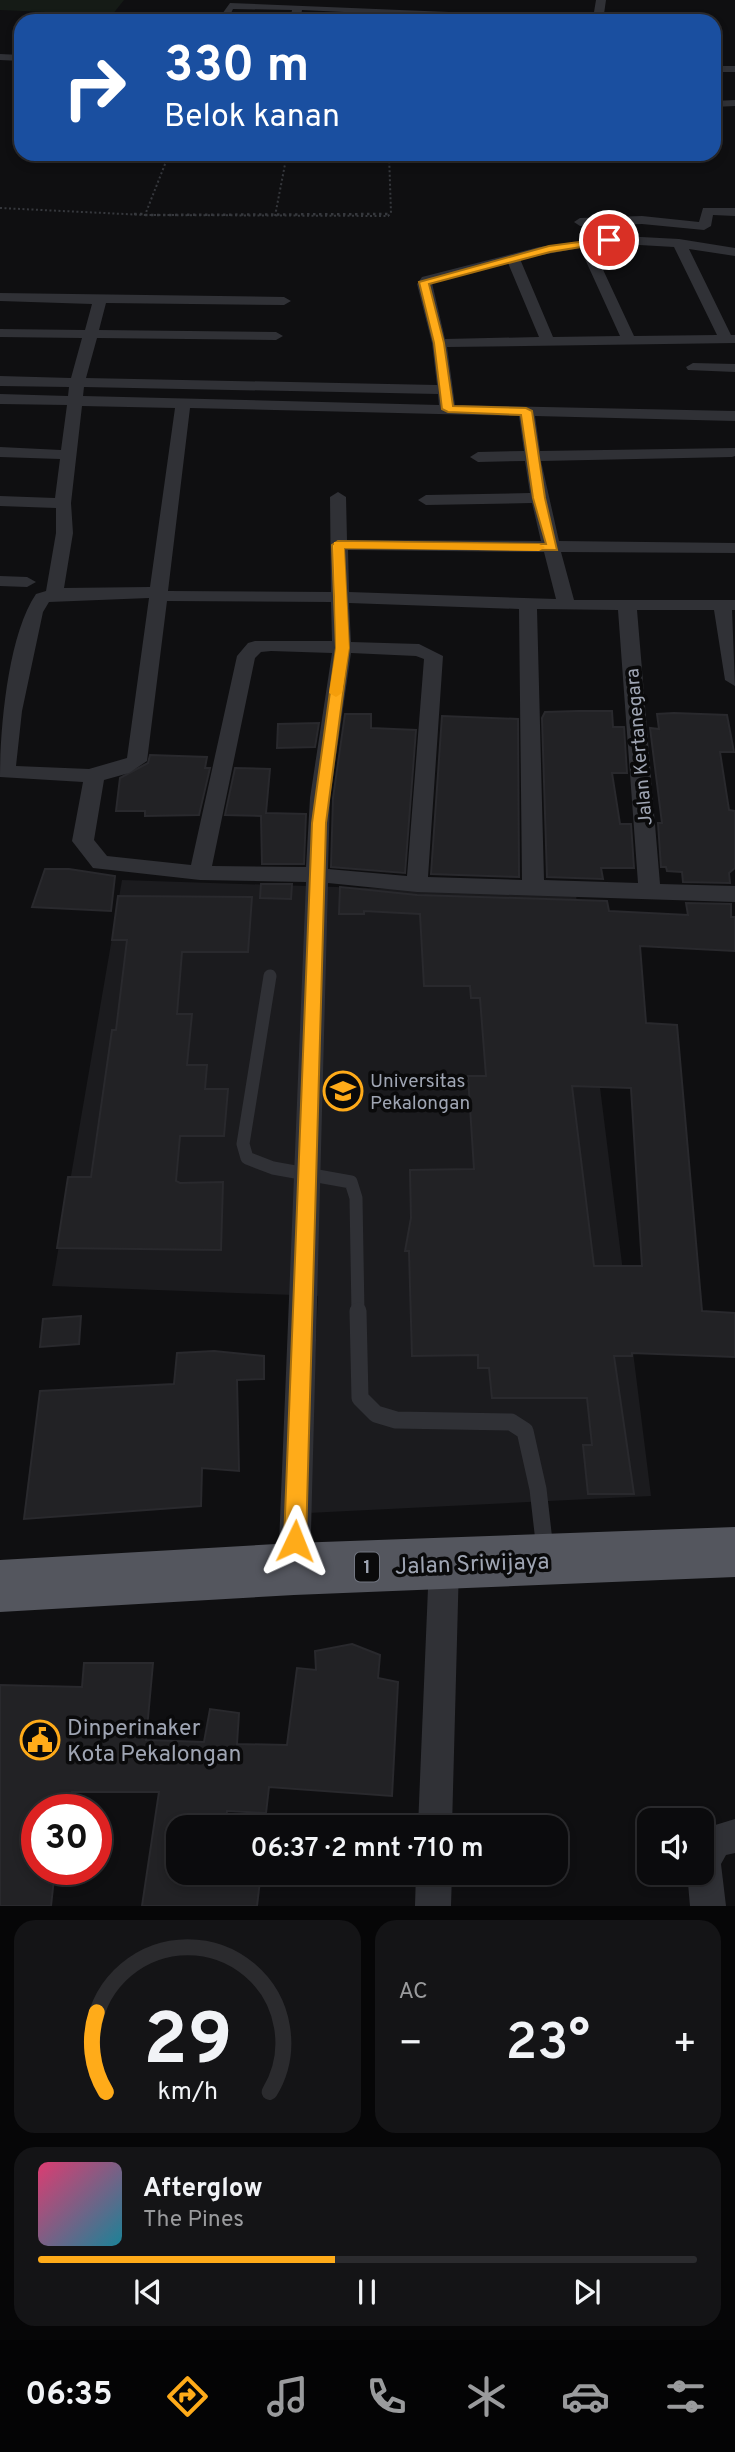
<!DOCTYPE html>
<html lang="id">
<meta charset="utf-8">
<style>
body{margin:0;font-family:Overpass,sans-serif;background:#141416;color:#f1f3f6;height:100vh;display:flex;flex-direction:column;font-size:26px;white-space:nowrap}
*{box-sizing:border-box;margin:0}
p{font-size:23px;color:#9a9b9d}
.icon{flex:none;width:38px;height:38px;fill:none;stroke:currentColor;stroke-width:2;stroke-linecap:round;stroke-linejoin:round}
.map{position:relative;height:1906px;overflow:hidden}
.details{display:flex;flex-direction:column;gap:14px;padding:14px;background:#060607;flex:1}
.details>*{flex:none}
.banner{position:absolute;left:14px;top:14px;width:707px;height:147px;border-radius:21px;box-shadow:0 4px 10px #0003,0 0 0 2px #2b2b2e;background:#1a4fa0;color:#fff;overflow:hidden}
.tools{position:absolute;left:637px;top:1808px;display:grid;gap:14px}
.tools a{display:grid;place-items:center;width:77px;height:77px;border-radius:14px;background:#0b0b0d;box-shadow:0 4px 10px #0003,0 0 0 2px #2b2b2e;font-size:35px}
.speed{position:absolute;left:21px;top:1794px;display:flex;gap:14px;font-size:35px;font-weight:700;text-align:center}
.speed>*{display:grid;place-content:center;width:91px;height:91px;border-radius:50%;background:#0b0b0d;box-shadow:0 4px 10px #0003,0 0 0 2px #2b2b2e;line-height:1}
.speed .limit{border:10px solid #d22;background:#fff;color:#111}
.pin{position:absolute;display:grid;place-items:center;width:60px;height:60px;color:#fff;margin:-30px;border:4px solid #fff;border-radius:50%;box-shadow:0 2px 7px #0007}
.me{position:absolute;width:77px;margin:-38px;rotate:2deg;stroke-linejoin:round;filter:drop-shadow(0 0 5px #0008)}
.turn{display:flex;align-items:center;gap:24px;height:147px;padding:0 35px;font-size:32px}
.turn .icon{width:91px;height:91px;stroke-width:2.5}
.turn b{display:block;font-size:49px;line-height:60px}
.big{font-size:52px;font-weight:600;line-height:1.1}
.details .card{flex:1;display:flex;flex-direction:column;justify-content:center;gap:10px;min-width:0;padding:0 24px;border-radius:21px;background:#141416}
.details .dial{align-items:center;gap:0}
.dial svg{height:182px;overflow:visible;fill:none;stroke:#2b2b2e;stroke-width:7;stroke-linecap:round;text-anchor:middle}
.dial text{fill:#f1f3f6;stroke:none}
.song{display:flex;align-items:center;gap:21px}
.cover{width:84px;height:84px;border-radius:10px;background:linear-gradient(135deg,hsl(340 70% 55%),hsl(190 70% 35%))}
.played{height:7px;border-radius:4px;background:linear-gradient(90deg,#ffab19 45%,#2b2b2e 45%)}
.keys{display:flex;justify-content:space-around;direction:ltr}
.heat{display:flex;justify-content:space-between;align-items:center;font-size:38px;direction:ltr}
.details .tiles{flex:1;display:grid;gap:14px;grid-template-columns:1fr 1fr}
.card:last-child{grid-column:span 2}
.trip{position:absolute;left:166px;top:1815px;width:402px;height:70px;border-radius:21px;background:#0b0b0d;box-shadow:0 4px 10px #0003,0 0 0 2px #2b2b2e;font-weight:600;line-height:70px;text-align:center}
.tabs{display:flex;height:112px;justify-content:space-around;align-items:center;background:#040405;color:#9a9b9d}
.tabs .icon{width:49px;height:49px}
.tabs .on{color:#ffab19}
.tabs b{font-size:32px;color:#f1f3f6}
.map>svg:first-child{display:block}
</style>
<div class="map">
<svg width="735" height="1906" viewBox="0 0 735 1906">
<rect width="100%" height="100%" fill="#0f0f11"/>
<path fill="#1b1b1e" d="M122,880L576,895L651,1496L308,1513L318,1296L52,1286Z"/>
<path fill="#151b16" d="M0,0H124L112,15L0,10Z"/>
<g fill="#222225" stroke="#29292d" stroke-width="2" fill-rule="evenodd">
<path d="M578,711H612L613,727H624L627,773H612L620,824H631L634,868H601L603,879L547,877L542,718L545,712Z"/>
<path d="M674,713L727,715L734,752H720L729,810L735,811V868L729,873L730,883L683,882L682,872L667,871L666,867H661L658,823H662L650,728L659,729L657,714Z"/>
<path d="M345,714H371V728L416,730L405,873L331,867L333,798Z"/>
<path d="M442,716L518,719L519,877L431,874Z"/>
<path d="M319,723L315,747L277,748L278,724Z"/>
<path d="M150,755L207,757L205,768H210L199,815L145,816V811H116L120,778L148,763Z"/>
<path d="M235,768L270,769L266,813L306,814L304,864H262L261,816L225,815Z"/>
<path d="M45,869H69L115,876L111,911L32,907Z"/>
<path d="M261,884H292L291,899L260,898Z"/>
<path d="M340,887L417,895L607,901L609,911L688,915L686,903L731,904V917H735V951L640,946L646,1023L677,1025L702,1311L735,1313V1357L632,1353V1356H614L634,1494H588L583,1445H592L587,1398H492L489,1368H478V1355L412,1356L409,1251H405L411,1218L410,1170L474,1169L468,1076H486L480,998H471L470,986H424L420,914L364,911V914H339ZM572,1086L631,1088L642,1266H594Z"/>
<path d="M118,896L252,897L248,952H182L177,1014H192L187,1065H207L205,1089H228L224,1136H180L176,1181L180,1183L223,1182L221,1250L57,1248L68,1177H91L112,1030H116L127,940H112Z"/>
<path d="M81,1316L79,1344L40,1347L43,1319Z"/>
<path d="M214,1351L264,1356V1379L237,1380L239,1471L202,1468L201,1506L24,1519L40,1391L174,1384L177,1353Z"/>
<path d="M352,1644L380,1655L378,1678L398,1682L392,1796L269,1787L266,1813L227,1811L225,1827H178V1872H261L257,1906H142L159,1792H72L70,1810H37V1869H55L51,1906H0V1685L82,1687L84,1663H153L146,1740L204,1742L210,1709L239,1713L237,1744L287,1745L297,1668L316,1670L315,1651Z"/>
</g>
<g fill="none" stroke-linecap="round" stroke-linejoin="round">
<g stroke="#36383d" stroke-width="2" stroke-dasharray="2 2.5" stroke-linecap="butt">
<path d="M0,208L145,215L169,154"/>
<path d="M145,215L388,216L391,213L389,154"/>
<path d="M275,216L287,154"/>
</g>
<g stroke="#36383d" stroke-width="2.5" stroke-dasharray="2.5 3.5" stroke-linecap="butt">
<path d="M134,214H145"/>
<path d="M145,215L390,214"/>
</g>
<path stroke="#303136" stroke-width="13" d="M270,976L243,1144L247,1158L273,1168L351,1182L356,1198L358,1313"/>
<path stroke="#303136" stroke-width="17" d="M358,1311L360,1398L376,1414L396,1420L511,1422L525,1431L538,1489L545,1550"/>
<g fill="#303136" fill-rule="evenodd">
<path d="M596,0H606L603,21H529L302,10L300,21H290L292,10L233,9L227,21H217L230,3L593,18Z"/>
<path d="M0,54L21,55V61L0,60Z"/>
<rect x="714" y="66" width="21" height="6"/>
<path d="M735,100V106L714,107V101Z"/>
<path d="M703,208H735V216L713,215L711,226L704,230L642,224L580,226L574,222L580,218L642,216L699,222Z"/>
<path d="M622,236L679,239L735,248V256L689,249L731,335H735V343L447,347L455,405L735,411V421L535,416L540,451L735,448V456L732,457L541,461L559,541L735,543V553L561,552L574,600H735V610H732L735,686L725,680L714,610H637L660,884L735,886V902L417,892L328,883L310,1569L305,1580L294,1584L283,1580L278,1569L306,882L200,880L93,868L72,841L83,782L0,777C0,728 8,635 36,594L46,591L56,533V508L0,506V496L55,498L60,459L0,457V447L61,450L67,405L0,404V394L68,396L69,387L0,386V376L71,378L82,338L0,337V329L85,330L92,304L0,301V293L284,297L291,301L284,305L106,303L99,330L276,332L283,336L276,340L97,338L86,378L437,385L432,343L417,284L422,277L539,247ZM622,244L674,247L717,335L634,336L592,246ZM580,248L620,336L553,337L520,259ZM508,263L539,337L445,339L432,283ZM84,387L438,394L439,405L83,396ZM82,406L175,408L150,587L64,588L73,533L71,503ZM190,408L519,416L524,451L478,452L470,457L478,462L525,461L530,493L426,495L418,500L426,505L532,503L541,541L347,540L346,497L338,492L330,497L331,592L168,591ZM348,550L544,552L556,599L349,592ZM149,598L127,758L89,769L16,766L22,711L43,612L49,602ZM167,601L331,602L332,641H255L248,643L237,656L191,865L107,856L94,840L104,780L129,773L147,761ZM349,603L519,609L522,880L428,877L443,656L419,644L351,642ZM537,609L618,610L638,883L544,880ZM271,651L332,653L310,798L306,867L212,866L255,658L261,652ZM351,653L416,656L424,659L407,876L328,869L330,798Z"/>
<path d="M693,363L735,364V372L688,370L686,367Z"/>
<path d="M0,576L27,577L36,582L27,587L0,586Z"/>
<path d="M444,1549L455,1553L459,1564L452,1827H418L429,1564L433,1553Z"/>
<path d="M735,1819V1853L726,1855L721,1864L726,1906H690L687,1872H702V1829Z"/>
<path d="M416,1872H452L451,1906H415Z"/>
</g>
<path fill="#54565e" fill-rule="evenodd" d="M735,1527V1577L294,1595L0,1612V1560L294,1543Z"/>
</g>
<path fill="#ffab19" stroke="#a66f10" stroke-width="2" d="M609,238L612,242L550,252L429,284L444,343L453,406L526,408L532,411L545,498L557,550L344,548L349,648L326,823L306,1541L303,1549L295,1552L287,1549L284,1541L312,823L336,648L332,545L338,541L546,544L533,498L521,415L448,412L442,409L434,343L419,282L549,246Z"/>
<path fill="#f59e0b" d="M334,542L539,544L545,547L539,551L344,548L349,648L342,693L336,697L329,693L336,648Z"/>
<defs>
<symbol id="university-ring" viewBox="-11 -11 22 22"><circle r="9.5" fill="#0a0a0b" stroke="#ffab19" stroke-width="1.5"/><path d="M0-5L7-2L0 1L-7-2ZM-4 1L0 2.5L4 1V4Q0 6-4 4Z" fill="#ffab19"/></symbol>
<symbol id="civic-ring" viewBox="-11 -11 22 22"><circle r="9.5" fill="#0a0a0b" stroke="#ffab19" stroke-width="1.5"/><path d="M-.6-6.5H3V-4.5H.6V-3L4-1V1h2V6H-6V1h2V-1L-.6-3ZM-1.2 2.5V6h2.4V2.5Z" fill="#ffab19"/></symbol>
</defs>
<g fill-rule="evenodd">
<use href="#university-ring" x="321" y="1069" width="44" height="44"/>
<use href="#civic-ring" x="18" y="1718" width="44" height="44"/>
</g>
<g text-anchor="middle" stroke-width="7" stroke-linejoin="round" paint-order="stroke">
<rect fill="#0a0a0b" stroke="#727681" stroke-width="2" x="355" y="1552.5" width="24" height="29" rx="5"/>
<g font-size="18" font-weight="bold" fill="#9fa5b3">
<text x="367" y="1573">1</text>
</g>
<g font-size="19" fill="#9fa5b3" stroke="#0a0a0b">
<text transform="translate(638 747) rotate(-95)" y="7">Jalan Kertanegara</text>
</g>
<g font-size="19" fill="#9fa5b3" stroke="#0a0a0b" text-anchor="start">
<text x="370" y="1087">Universitas<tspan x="370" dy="22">Pekalongan</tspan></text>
</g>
<g font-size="23" fill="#9fa5b3" stroke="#0a0a0b">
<text transform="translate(472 1563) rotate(-2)" y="8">Jalan Sriwijaya</text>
</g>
<g font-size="23" fill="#9fa5b3" stroke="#0a0a0b" text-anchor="start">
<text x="67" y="1735">Dinperinaker<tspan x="67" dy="26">Kota Pekalongan</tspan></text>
</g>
</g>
</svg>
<div class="tools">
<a><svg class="icon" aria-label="sound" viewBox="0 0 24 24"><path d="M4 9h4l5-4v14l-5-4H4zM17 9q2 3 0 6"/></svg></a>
</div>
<div class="speed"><div class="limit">30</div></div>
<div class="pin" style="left:609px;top:240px;background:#d93025"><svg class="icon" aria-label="arrive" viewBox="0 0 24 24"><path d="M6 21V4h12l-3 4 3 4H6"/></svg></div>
<svg class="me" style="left:295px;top:1541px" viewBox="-20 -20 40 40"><path d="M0-17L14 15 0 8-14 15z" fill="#ffab19" stroke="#fff" stroke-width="4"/></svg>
<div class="trip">06:37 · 2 mnt · 710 m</div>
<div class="banner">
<div class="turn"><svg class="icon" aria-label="right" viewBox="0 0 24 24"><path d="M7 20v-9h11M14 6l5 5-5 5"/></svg><div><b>330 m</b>Belok kanan</div></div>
</div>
</div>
<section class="details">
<div class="tiles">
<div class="card dial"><svg viewBox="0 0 100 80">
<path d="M14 69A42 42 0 1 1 86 69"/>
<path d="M14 69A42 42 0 0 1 10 34" stroke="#ffab19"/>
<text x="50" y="56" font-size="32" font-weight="700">29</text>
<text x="50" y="72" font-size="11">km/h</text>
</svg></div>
<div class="card"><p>AC</p>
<div class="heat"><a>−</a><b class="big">23°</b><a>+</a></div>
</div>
<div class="card">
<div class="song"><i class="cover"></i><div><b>Afterglow</b><p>The Pines</p></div></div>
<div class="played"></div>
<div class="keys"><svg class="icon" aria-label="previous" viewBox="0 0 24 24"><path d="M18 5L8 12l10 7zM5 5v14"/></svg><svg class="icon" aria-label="pause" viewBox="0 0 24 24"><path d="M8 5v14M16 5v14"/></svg><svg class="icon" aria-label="next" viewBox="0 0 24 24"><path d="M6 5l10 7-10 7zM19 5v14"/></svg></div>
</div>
</div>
</section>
<nav class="tabs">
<b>06:35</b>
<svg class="icon on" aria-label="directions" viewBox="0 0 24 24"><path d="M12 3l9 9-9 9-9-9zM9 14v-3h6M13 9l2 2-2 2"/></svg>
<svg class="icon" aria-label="music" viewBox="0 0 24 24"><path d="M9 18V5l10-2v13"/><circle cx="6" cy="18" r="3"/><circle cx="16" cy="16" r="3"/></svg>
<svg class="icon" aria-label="phone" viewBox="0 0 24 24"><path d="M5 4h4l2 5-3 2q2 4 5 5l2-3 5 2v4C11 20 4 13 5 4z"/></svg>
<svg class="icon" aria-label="climate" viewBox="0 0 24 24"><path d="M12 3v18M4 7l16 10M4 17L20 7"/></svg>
<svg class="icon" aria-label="car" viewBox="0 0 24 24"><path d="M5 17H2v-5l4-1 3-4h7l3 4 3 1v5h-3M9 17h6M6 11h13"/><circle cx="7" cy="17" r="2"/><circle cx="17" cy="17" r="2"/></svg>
<svg class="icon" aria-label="filters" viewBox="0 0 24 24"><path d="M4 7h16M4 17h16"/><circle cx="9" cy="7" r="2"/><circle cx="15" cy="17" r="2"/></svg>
</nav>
